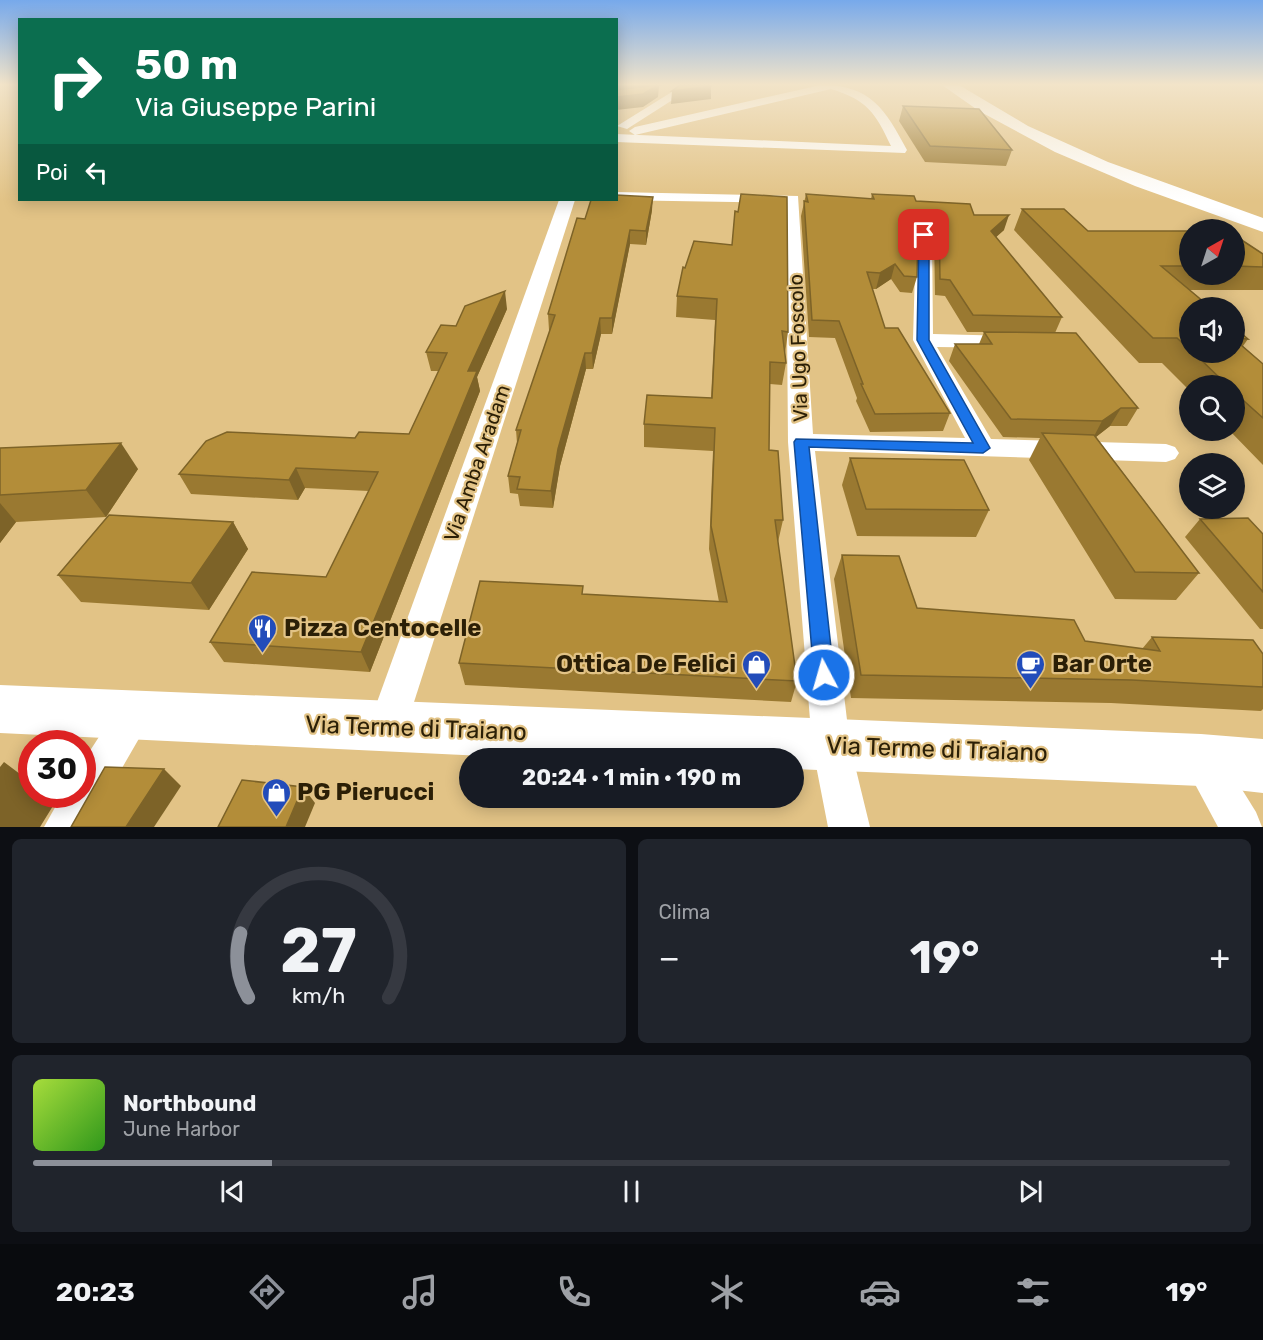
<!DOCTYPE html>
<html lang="it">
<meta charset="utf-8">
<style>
body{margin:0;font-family:Rubik,sans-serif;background:#20242c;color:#f1f3f6;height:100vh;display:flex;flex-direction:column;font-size:22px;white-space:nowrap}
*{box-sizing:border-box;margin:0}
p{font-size:20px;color:#9ea1a6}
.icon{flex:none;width:33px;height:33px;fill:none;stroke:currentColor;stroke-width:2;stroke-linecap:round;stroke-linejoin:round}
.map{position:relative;height:827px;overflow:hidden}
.sheet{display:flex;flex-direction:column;gap:12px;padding:12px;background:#0d0f14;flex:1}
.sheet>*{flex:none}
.hud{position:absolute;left:18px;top:18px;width:600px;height:183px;border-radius:0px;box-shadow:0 3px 15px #0003;background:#0b6e4f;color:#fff;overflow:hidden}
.needle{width:39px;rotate:39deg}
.buttons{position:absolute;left:1179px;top:219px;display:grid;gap:12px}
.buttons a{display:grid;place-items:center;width:66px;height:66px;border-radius:50%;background:#171b24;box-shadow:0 3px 15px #0003;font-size:30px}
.speed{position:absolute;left:18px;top:730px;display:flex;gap:12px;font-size:30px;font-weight:700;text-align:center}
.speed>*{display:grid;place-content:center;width:78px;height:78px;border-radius:50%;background:#171b24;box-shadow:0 3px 15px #0003;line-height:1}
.speed .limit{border:9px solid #d22;background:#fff;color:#111}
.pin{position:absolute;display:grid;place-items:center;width:51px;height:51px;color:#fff;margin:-26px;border-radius:12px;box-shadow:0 3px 9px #0006}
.me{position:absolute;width:66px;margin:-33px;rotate:354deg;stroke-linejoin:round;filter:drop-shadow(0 0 4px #0008)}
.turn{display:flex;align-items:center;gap:21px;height:126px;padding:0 18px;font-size:27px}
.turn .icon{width:78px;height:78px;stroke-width:2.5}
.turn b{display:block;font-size:42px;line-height:51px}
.then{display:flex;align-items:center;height:57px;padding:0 18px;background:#0003;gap:12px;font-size:22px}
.big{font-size:45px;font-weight:700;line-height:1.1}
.sheet .widget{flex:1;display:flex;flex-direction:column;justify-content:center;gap:9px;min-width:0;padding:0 21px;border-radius:9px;background:#20242c}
.sheet .dial{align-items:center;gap:0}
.dial svg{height:156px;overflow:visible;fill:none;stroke:#363941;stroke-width:7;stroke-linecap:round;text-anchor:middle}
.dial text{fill:#f1f3f6;stroke:none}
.song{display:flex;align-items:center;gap:18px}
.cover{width:72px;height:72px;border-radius:9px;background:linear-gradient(135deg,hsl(80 70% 55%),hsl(110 70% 35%))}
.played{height:6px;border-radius:3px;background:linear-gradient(90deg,#8c9099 20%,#363941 20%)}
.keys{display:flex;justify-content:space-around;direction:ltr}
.heat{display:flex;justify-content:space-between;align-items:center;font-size:33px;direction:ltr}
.sheet .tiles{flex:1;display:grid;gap:12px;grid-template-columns:1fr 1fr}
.widget:last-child{grid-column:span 2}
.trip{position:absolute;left:459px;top:748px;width:345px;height:60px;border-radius:30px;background:#171b24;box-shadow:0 3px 15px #0003;font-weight:700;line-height:60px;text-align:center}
.menu{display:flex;height:96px;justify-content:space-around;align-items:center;background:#090b0e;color:#9ea1a6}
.menu .icon{width:42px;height:42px}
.menu .current{color:#8c9099}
.menu b{font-size:27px;color:#f1f3f6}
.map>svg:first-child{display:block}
</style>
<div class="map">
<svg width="1263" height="827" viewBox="0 0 1263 827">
<rect width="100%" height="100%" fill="#e2c386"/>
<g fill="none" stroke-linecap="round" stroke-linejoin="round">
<g fill="#fff" fill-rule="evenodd">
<path d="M683,85H696L627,129L617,126Z"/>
<path d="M821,85C871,85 885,109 907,150L905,153L616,142V134L891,146C875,112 867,100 831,89L635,135L629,131L635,127Z"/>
<path d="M616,192L798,196L813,434L965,438L913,340L916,235L924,230L932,235L933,334L1013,336L1020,338L1024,342L1020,346L1013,348L937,347L991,439L1166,444L1175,447L1179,453L1175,459L1166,462L815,451L850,745L870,827H828L812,745L788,442L786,203L612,200H616Z"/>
<path d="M559,200H575L406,727L400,740L387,745L374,740L368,727Z"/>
<path d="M134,698L147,703L152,716L88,827H44L62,795H82V763L121,703Z"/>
<path d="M1201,741L1215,746L1256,812L1262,827H1218L1182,760L1187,746Z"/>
</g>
<g fill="#fff" fill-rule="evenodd">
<path d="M942,85H959L1028,126L1108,162L1263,218V232L1135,186L1055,152L979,111Z"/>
<path d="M0,685L1201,734L1263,739V793L1201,786L794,769V759H548L0,733Z"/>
</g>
</g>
<g fill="#9a7931">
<path d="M903,106L1012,150L1006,166L925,162L899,121Z"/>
<path d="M806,194L871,199L872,194L916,201L974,215L1004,230L996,237L1062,317L1055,333L1138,408L1127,426H1110L1096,437L1199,573L1176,600L1115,599L1029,460L1040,438L1003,437L949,361L955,344H979L984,332H967L945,296L935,295L934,235L923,228L918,232L917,277L912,293L900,292L891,279L876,289H872L885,328L950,413L943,431L870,432L856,401L857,398L835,338L809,337L801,216Z"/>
<path d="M1022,209L1088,231H1190V274H1234V235L1263,254V290H1189L1190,352H1234V327L1248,339L1243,346L1263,364V465L1229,430H1234V386H1190V391L1162,363H1139L1014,230Z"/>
<path d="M652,210L646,245L630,244L612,334H601L593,369H586L560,466L553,508L520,506L518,494L510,493L508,476L517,443L516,430L550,330H549L548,314L585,219Z"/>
<path d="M735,211L788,332L785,353L786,363L782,385L770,384L769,450L783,520L778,542L797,681L791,702L465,685L459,663L584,594L719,602L709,549L713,451L644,447V424L711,398L715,320L676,317L677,296L685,268L732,245Z"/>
<path d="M507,309L477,377L480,391L370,672L224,662L210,642L326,577L369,491L305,488L298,500L191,494L179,474L355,438L409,434L439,371H431L426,352L456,326Z"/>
<path d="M0,448L138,469L106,517L16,522L0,543Z"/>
<path d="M850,458L989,510L976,537L857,536L842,485Z"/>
<path d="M1200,519L1263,534V629H1260L1185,537Z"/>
<path d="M233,522L248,549L209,610L81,602L58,575Z"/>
<path d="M842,555L917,608L1085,641L1142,649L1152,637L1263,654V709L1261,711L1111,703L851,698L834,579Z"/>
</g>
<g fill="#7d6328">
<path d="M616,85H665L659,86L658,97L643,107L616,110Z"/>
<path d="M711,86V99L671,104L672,91Z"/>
<path d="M653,197L652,210L646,245V231Z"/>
<path d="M927,213L923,228L914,235L918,220Z"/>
<path d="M1009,215L1004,230L986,246L991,231Z"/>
<path d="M630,230V244L612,334V318Z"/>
<path d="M895,264L891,279L876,289L880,273Z"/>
<path d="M505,291L507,309L477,377L480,391L370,672L361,652L468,371Z"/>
<path d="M600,318L601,334L593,369L592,353Z"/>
<path d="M585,353L586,369L560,466L553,508L551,491L558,449Z"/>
<path d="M1121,408L1110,426L1092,440L1102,421Z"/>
<path d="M121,443L138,469L106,517L86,490Z"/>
<path d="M296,468L305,488L298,500L289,480Z"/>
<path d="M0,503L16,522L0,543Z"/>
<path d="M233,522L248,549L209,610L191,583Z"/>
<path d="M4,762L32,783V795H48L56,801L40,827H0V767Z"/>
<path d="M164,769L181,786L154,827H126Z"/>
<path d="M303,787L315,803L305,827H286Z"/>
</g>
<g fill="#b38d39" stroke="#7d6328" stroke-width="1.5">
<path d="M658,85L643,94L616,97V90Z"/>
<path d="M680,85H711V86L672,91Z"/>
<path d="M903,106L979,109L1012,150L930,146Z"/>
<path d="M741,194L787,197L788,332L782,331L786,363L770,362L769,450L778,451L783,520H775L797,681L459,663L480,581L583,586L582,594L727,602L711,526L715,428L644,424L647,395L712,398L717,299L677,296L683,267L685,268L694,241L732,245L735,211L738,212Z"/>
<path d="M806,194L874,199L872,194L914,196L916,201L970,204L974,215H1009L991,231L1062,317L973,315L950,280L940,279L939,220L927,213L918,220L917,277L904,276L895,264L880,273L867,272L885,328H898L950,413L875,414L861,384H863L839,321L812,320L804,201L808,202Z"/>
<path d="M616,195L653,197L646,231L630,230L612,318H600L592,353H585L558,449L551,491L517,489L520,477L508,476L521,430H516L555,315L548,314L577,218L585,219L591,200H616Z"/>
<path d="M1022,209H1064L1088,231H1190V266H1161L1211,308H1190V350L1177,338H1153Z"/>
<path d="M1234,235L1263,254V267L1234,266Z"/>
<path d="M505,291L468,371H477L361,652L210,642L252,572L326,577L378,472L296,468L289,480L179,474L206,441L227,432L355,438L359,432L409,434L447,353L426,352L441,325L456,326L465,306Z"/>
<path d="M1234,327L1248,339L1234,338Z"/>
<path d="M984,332L1076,333L1138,408H1121L1102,421L1011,419L955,344H992Z"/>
<path d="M1234,339L1263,364V418L1234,392V386H1228L1193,352H1234Z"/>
<path d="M1042,433L1094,435L1199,573L1135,572Z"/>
<path d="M121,443L86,490L0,495V448Z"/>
<path d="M850,458L964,460L989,510L866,509Z"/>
<path d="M109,515L233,522L191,583L58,575Z"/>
<path d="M1248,518L1263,534V592L1200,519Z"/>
<path d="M842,555L899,556L917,608L1074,620L1085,641L1160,651L1152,637L1253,640L1263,654V687L1132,680L861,675Z"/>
<path d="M105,767L164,769L126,827H71Z"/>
<path d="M242,780L303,787L286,827H218Z"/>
</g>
<linearGradient id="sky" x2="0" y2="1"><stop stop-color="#77a9eb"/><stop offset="0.42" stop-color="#f2e4c9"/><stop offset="1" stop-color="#f2e4c9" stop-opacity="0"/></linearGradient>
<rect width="1263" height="201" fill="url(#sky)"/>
<path fill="#1a73e8" stroke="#114b97" stroke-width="1.5" d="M924,232L929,235V340L990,448L983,453L809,447L834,675L831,682L824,684L817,682L814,675L794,442L796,439L973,443L917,340L919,235Z"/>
<defs>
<symbol id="restaurant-pin" viewBox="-11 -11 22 30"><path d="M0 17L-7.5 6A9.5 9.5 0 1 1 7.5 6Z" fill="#224cba" stroke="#e2c386"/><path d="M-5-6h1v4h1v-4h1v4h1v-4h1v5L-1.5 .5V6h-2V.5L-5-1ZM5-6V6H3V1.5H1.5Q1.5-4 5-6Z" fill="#fff"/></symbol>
<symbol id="shop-pin" viewBox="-11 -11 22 30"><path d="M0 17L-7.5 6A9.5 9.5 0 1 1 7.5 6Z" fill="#224cba" stroke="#e2c386"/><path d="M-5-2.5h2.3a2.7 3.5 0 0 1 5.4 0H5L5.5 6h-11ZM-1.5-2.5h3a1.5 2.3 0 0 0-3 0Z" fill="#fff"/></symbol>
<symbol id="cafe-pin" viewBox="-11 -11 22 30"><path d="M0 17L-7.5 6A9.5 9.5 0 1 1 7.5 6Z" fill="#224cba" stroke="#e2c386"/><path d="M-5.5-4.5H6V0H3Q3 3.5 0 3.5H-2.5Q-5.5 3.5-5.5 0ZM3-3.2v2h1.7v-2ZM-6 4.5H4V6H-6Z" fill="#fff"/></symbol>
</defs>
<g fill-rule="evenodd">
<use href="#restaurant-pin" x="246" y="612" width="33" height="45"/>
<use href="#shop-pin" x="740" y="648" width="33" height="45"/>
<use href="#cafe-pin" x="1014" y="648" width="33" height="45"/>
<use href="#shop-pin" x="260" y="776" width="33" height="45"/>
</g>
<g text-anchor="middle" stroke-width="4.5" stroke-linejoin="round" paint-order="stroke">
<g font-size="20" fill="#2b1f06" stroke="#e2c386">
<text transform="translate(798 348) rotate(-92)" y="7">Via Ugo Foscolo</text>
<text transform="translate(477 463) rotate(-71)" y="7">Via Amba Aradam</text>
</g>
<g font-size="24" font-weight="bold" fill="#2b1f06" stroke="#e2c386" text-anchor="start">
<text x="284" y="636">Pizza Centocelle</text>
<text x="736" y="672" text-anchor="end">Ottica De Felici</text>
<text x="1052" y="672">Bar Orte</text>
<text x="297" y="800">PG Pierucci</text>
</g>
<g font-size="24" fill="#2b1f06" stroke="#e2c386">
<text transform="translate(416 728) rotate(2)" y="8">Via Terme di Traiano</text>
<text transform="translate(937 749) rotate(2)" y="8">Via Terme di Traiano</text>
</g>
</g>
</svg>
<div class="buttons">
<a><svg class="needle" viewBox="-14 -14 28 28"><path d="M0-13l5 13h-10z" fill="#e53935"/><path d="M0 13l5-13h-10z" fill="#9ea1a6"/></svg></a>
<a><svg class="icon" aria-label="sound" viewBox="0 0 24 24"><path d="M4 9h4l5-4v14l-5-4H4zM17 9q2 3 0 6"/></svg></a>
<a><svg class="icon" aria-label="search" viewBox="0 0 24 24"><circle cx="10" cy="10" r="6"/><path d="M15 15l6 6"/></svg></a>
<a><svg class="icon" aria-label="layers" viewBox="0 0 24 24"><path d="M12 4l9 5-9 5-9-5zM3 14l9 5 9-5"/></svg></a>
</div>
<div class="speed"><div class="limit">30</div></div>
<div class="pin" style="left:924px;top:235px;background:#d93025"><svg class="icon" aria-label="arrive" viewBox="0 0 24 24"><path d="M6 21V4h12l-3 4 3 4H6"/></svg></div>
<svg class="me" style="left:824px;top:675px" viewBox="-20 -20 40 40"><circle r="17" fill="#1a73e8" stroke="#fff" stroke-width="3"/><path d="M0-11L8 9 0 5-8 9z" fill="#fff"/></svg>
<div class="trip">20:24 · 1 min · 190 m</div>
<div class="hud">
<div class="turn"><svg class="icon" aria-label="right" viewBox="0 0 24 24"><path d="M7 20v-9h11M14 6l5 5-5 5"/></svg><div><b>50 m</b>Via Giuseppe Parini</div></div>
<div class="then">Poi<svg class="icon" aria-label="left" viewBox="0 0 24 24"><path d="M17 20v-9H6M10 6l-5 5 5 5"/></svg></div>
</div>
</div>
<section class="sheet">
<div class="tiles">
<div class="widget dial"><svg viewBox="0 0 100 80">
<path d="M14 69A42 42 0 1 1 86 69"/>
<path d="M14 69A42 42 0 0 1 10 36" stroke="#8c9099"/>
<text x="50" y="56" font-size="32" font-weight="700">27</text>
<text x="50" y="72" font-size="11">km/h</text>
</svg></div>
<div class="widget"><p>Clima</p>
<div class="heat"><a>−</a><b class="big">19°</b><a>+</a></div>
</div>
<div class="widget">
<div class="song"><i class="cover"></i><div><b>Northbound</b><p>June Harbor</p></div></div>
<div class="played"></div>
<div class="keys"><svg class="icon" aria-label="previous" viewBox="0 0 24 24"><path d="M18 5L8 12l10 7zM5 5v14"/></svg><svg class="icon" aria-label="pause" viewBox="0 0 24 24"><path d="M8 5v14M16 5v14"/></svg><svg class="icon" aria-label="next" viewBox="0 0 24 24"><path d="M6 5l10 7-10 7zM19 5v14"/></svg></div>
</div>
</div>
</section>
<nav class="menu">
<b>20:23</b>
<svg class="icon current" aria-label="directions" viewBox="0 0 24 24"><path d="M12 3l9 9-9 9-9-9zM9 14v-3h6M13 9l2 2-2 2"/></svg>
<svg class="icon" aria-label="music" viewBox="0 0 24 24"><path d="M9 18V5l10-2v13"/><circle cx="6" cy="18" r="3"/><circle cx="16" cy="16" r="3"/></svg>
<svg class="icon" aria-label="phone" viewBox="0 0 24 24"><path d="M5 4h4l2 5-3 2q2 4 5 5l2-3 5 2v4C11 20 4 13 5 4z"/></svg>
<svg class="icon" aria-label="climate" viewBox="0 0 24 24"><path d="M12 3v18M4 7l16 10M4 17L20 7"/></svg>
<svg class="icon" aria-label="car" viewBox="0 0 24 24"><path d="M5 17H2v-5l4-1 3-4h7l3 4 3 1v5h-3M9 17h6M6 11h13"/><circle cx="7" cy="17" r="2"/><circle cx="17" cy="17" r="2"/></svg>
<svg class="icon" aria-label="filters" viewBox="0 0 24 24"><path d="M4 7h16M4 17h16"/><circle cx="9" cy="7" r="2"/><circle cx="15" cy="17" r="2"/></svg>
<b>19°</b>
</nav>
